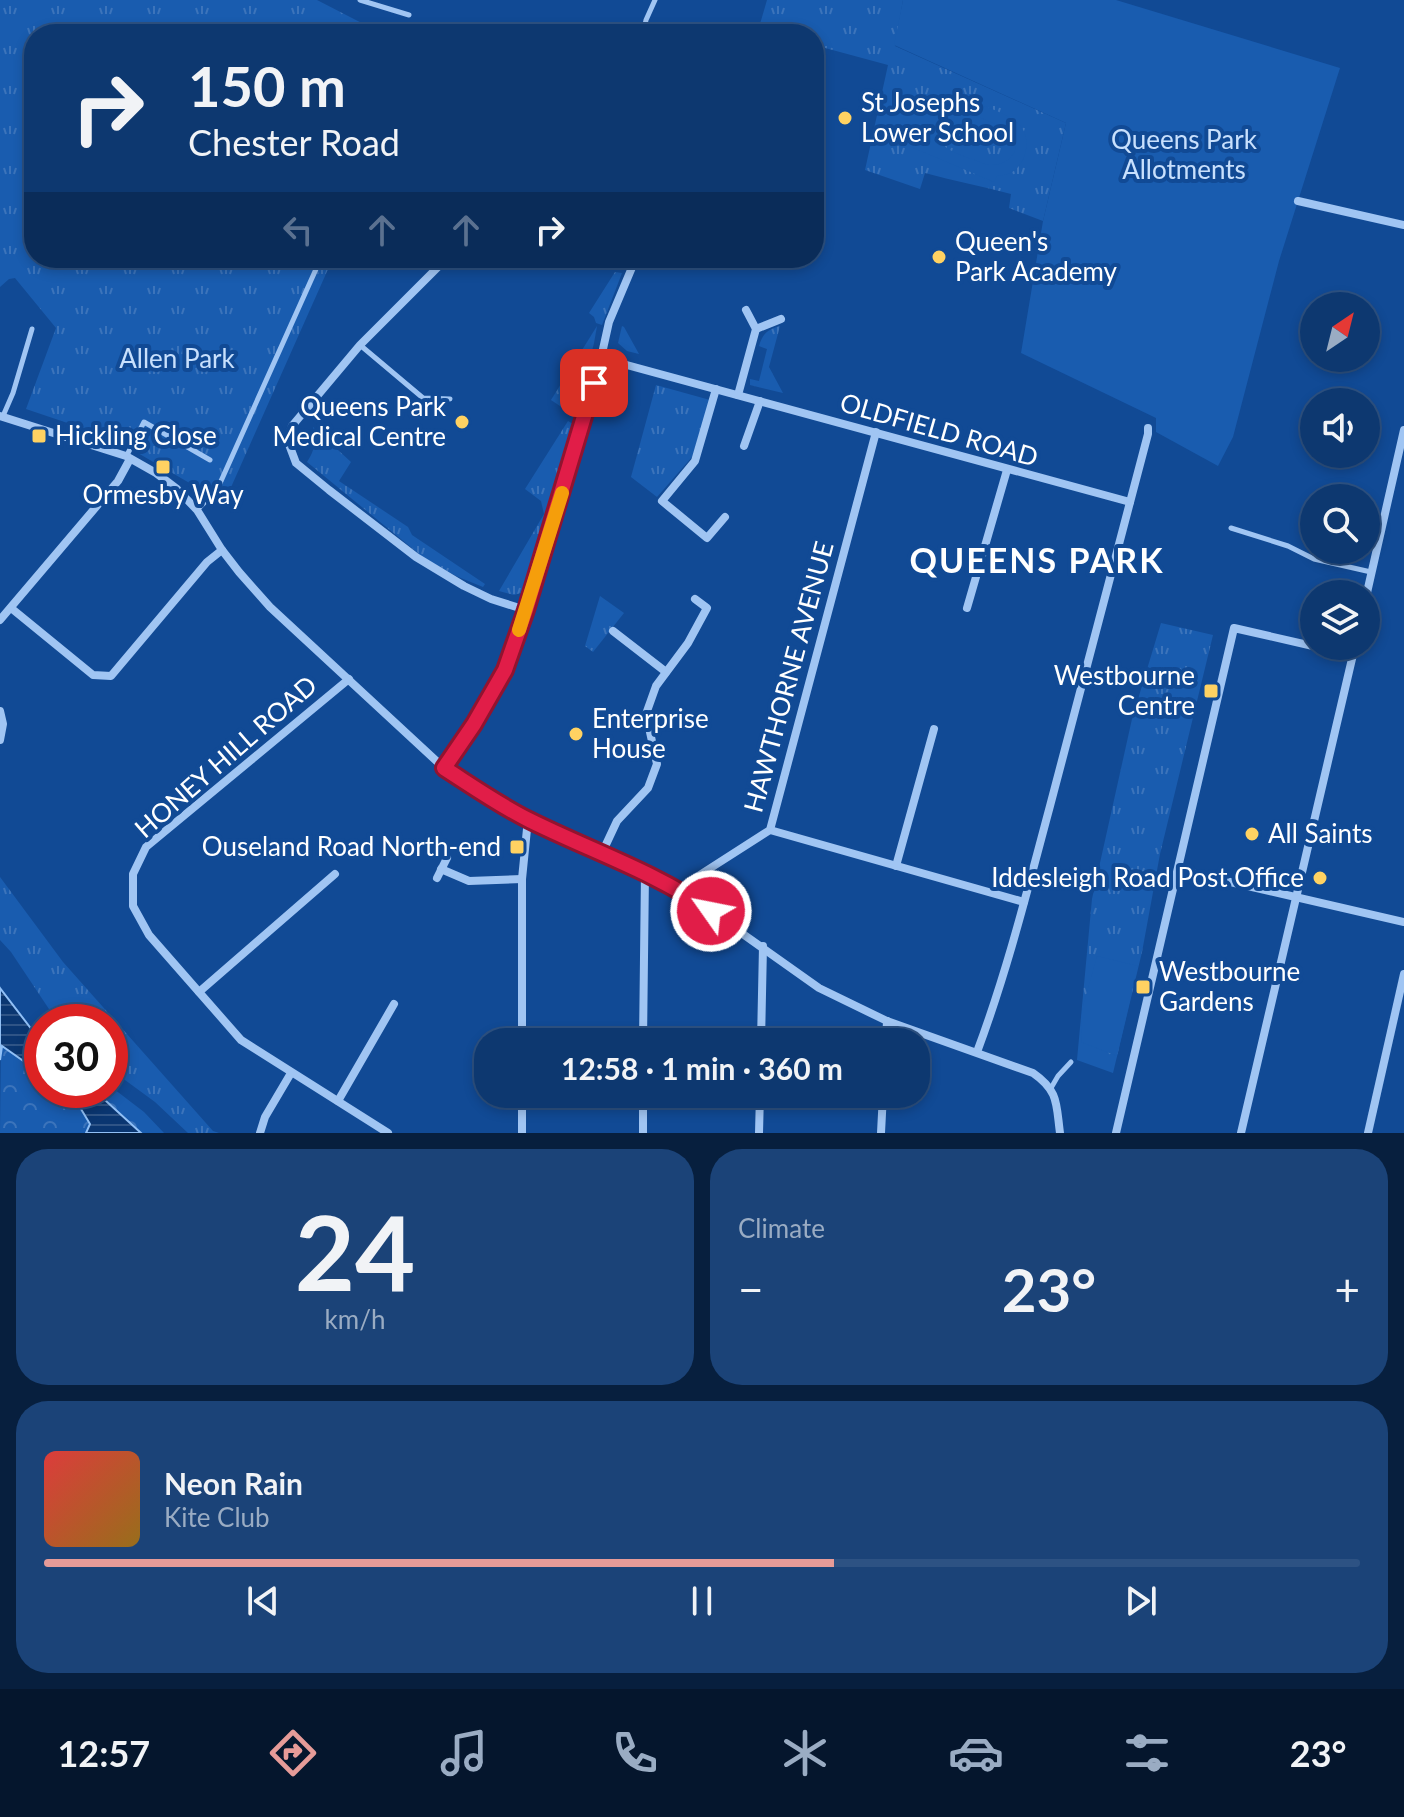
<!DOCTYPE html>
<meta charset="utf-8">
<style>
body{margin:0;font-family:Lato,sans-serif;background:#1b4378;color:#f1f3f6;height:100vh;display:flex;flex-direction:column;font-size:30px;white-space:nowrap}
*{box-sizing:border-box;margin:0}
p{font-size:26px;color:#9aacc3}
.icon{flex:none;width:44px;height:44px;fill:none;stroke:currentColor;stroke-width:2;stroke-linecap:round;stroke-linejoin:round}
.map{position:relative;height:1133px;overflow:hidden}
.sheet{display:flex;flex-direction:column;gap:16px;padding:16px;background:#071f3e;flex:1}
.sheet>*{flex:none}
.banner{position:absolute;left:24px;top:24px;width:800px;height:244px;border-radius:32px;box-shadow:0 4px 12px #0003,0 0 0 2px #2d5283;background:#0d3870;color:#f1f3f6;overflow:hidden}
.needle{width:52px;rotate:35deg}
.controls{position:absolute;left:1300px;top:292px;display:grid;gap:16px}
.controls a{display:grid;place-items:center;width:80px;height:80px;border-radius:50%;background:#0d3870;box-shadow:0 4px 12px #0003,0 0 0 2px #2d5283;font-size:40px}
.speed{position:absolute;left:24px;top:1004px;display:flex;gap:16px;font-size:40px;font-weight:700;text-align:center}
.speed>*{display:grid;place-content:center;width:104px;height:104px;border-radius:50%;background:#0d3870;box-shadow:0 4px 12px #0003,0 0 0 2px #2d5283;line-height:1}
.speed .limit{border:12px solid #d22;background:#fff;color:#111}
.pin{position:absolute;display:grid;place-items:center;width:68px;height:68px;color:#fff;margin:-34px;border-radius:16px;box-shadow:0 4px 12px #0006}
.me{position:absolute;width:88px;margin:-44px;rotate:303deg;stroke-linejoin:round;filter:drop-shadow(0 0 6px #0008)}
.turn{display:flex;align-items:center;gap:28px;height:168px;padding:0 32px;font-size:36px}
.turn .icon{width:104px;height:104px;stroke-width:2.5}
.turn b{display:block;font-size:56px;line-height:68px}
.lanes{display:flex;align-items:center;height:76px;padding:0 32px;background:#0003;justify-content:center;gap:40px;direction:ltr}
.lanes .off{opacity:.35}
.big{font-size:60px;font-weight:700;line-height:1.1}
.sheet .tile{flex:1;display:flex;flex-direction:column;justify-content:center;gap:12px;min-width:0;padding:0 28px;border-radius:32px;background:#1b4378}
.sheet .dial{align-items:center;gap:0}
.dial b{font-size:104px;line-height:1}
.song{display:flex;align-items:center;gap:24px}
.cover{width:96px;height:96px;border-radius:12px;background:linear-gradient(135deg,hsl(0 70% 55%),hsl(40 70% 35%))}
.played{height:8px;border-radius:4px;background:linear-gradient(90deg,#e69b98 60%,#2d5283 60%)}
.keys{display:flex;justify-content:space-around;direction:ltr}
.heat{display:flex;justify-content:space-between;align-items:center;font-size:44px;direction:ltr}
.sheet .tiles{flex:1;display:grid;gap:16px;grid-template-columns:1fr 1fr}
.tile:last-child{grid-column:span 2}
.trip{position:absolute;left:474px;top:1028px;width:456px;height:80px;border-radius:32px;background:#0d3870;box-shadow:0 4px 12px #0003,0 0 0 2px #2d5283;font-weight:700;line-height:80px;text-align:center}
.tabs{display:flex;height:128px;justify-content:space-around;align-items:center;background:#05162d;color:#9aacc3}
.tabs .icon{width:56px;height:56px}
.tabs .selected{color:#e69b98}
.tabs b{font-size:36px;color:#f1f3f6}
.map>svg:first-child{display:block}
</style>
<div class="map">
<svg width="1404" height="1133" viewBox="0 0 1404 1133">
<defs>
<pattern id="grass-tufts" width="24" height="20" patternUnits="userSpaceOnUse" patternTransform="scale(2)"><rect width="24" height="20" fill="#195caf"/><path d="M3 7l-1-3M5 7V3M7 7l1-3M15 17l-1-3M17 17v-4M19 17l1-3" fill="none" stroke="#3c74bb"/></pattern>
<pattern id="forest-crowns" width="20" height="18" patternUnits="userSpaceOnUse" patternTransform="scale(2)"><rect width="20" height="18" fill="#195caf"/><path d="M2 6a3 3 0 1 1 6 0M12 15a3 3 0 1 1 6 0" fill="none" stroke="#3c74bb"/></pattern>
<pattern id="water-rules" width="6" height="5" patternUnits="userSpaceOnUse" patternTransform="scale(2)"><rect width="6" height="5" fill="#0a3671"/><path d="M0 2.5h6" fill="none" stroke="#2f5486"/></pattern>
</defs>
<rect width="100%" height="100%" fill="#114a95"/>
<g fill="url(#grass-tufts)">
<path d="M0,0H317L383,34H34V258H333L224,503L112,438L26,409L56,328L15,278L9,279L0,287Z"/>
<path d="M767,0H903L895,46L1066,123L1043,221L1009,208L1011,194C982,186 953,181 925,173L920,189L865,170L888,65L814,45V34H770L758,31Z"/>
<path d="M615,272L622,273L602,325L596,323L594,317L589,313Z"/>
<path d="M597,326L594,343L575,416L551,400Z"/>
<path d="M622,326L624,327L639,354L627,351L618,343Z"/>
<path d="M780,326L769,367L783,393L750,385V379L759,381L767,349L759,346C763,333 767,330 780,326Z"/>
<path d="M656,385L710,400L692,457L657,497L631,477Z"/>
<path d="M568,421L573,424L528,583L521,593L514,595L499,591L544,514L541,501L525,489Z"/>
<path d="M313,427L351,462L339,481L408,527L412,535L485,584L483,587L456,576L424,558L307,462C315,450 316,442 313,427Z"/>
<path d="M600,596L624,613L593,652L585,646Z"/>
<path d="M1161,623L1213,635L1160,854L1142,952L1113,1073L1077,1060L1092,899L1132,719Z"/>
<path d="M0,877L63,962L213,1131L219,1133H188L155,1102L110,1069V1022H59L53,1015L11,952L0,940Z"/>
</g>
<g fill="url(#forest-crowns)">
<path d="M1,1046L42,1074V1090H65L72,1094L90,1124L86,1133H0Z"/>
<path d="M110,1086L144,1112L164,1133H141L94,1090H110Z"/>
</g>
<g fill="#195caf" fill-rule="evenodd">
<path d="M903,0H1116L1340,68L1279,261L1233,437L1218,466L1156,432V418L1021,353L1043,221L1066,123L894,45Z"/>
<path d="M957,99C972,100 1014,115 1022,128C1031,141 1026,166 1010,173C1006,175 1001,175 997,176L994,182L909,146L913,135L926,140C926,115 933,105 957,99ZM962,110C974,116 1004,125 1012,135C1025,154 1001,171 982,163C971,158 957,155 947,148C935,140 935,119 949,112C953,111 958,111 962,110Z"/>
<path d="M1097,956L1138,966L1117,1056L1081,1042L1082,1010Z"/>
</g>
<g fill="url(#water-rules)" stroke="#91c0f6" stroke-width="2">
<path d="M0,988L42,1043V1074L2,1046L0,1060Z"/>
<path d="M65,1090H94L141,1133H86L90,1124L72,1094Z"/>
</g>
<g fill="none" stroke-linecap="round" stroke-linejoin="round">
<g stroke="#a0c5f3" stroke-width="5">
<path d="M360,0L409,15"/>
<path d="M403,34H404"/>
<path d="M643,34L646,20L655,0"/>
<path d="M360,345L423,398L450,399"/>
<path d="M3,416L13,393L32,329"/>
<path d="M127,455L144,422L210,460"/>
<path d="M197,510L217,490L321,258"/>
<path d="M1231,528L1288,546L1314,559L1371,572"/>
<path d="M1051,1088L1058,1076L1071,1062"/>
</g>
<g stroke="#a0c5f3" stroke-width="8">
<path d="M1298,201L1404,225"/>
<path d="M447,258L360,345L292,426L287,439L296,463L329,490L416,557L464,586L491,599L526,610"/>
<path d="M756,329L781,319"/>
<path d="M601,358L1130,502"/>
<path d="M716,389L695,461L662,501L707,538L725,517"/>
<path d="M738,395L756,329L746,310"/>
<path d="M0,416L126,456L156,473L177,489L197,510L222,550L239,572L270,607L444,768L483,794L528,819L685,893L819,988L887,1021L1033,1073C1059,1091 1056,1104 1060,1133"/>
<path d="M744,446L760,401"/>
<path d="M1366,597L1404,430"/>
<path d="M11,608L93,675L111,676L207,562L222,550"/>
<path d="M967,608L1007,470"/>
<path d="M0,620L118,481L130,459"/>
<path d="M613,631L666,672"/>
<path d="M349,679L146,847L133,874V906L149,935L241,1040L388,1133"/>
<path d="M0,711L3,724L0,740"/>
<path d="M444,768L474,724L505,670L526,610L565,483L601,358L609,322L636,258"/>
<path d="M770,830L1024,902"/>
<path d="M602,853L617,821L648,788L657,764L646,714L656,686L688,643L707,608L695,599"/>
<path d="M896,866L934,729"/>
<path d="M441,869L469,881L522,879"/>
<path d="M1178,870L1404,922"/>
<path d="M437,878L447,858"/>
<path d="M685,893L695,878L770,830L876,432"/>
<path d="M199,992L335,874"/>
<path d="M522,1042V879L528,819"/>
<path d="M643,1042L645,873"/>
<path d="M761,1042L763,946"/>
<path d="M886,1042L887,1021"/>
<path d="M977,1052C1007,972 1028,888 1050,806C1083,682 1115,558 1148,434V428"/>
<path d="M338,1101L394,1004"/>
<path d="M260,1133L265,1117L291,1073"/>
<path d="M522,1133V1094"/>
<path d="M643,1133V1094"/>
<path d="M759,1133L760,1094"/>
<path d="M881,1133L883,1094"/>
<path d="M1116,1133L1234,628L1352,655"/>
<path d="M1241,1133L1355,646"/>
<path d="M1368,1133L1404,974"/>
</g>
</g>
<g fill="none" stroke-linecap="round" stroke-linejoin="round">
<defs>
<path id="route" d="M594,383L526,610L505,670L474,724L444,768C472,786 499,805 529,820C589,850 655,872 711,911"/>
</defs>
<use href="#route" stroke="#92132f" stroke-width="20"/>
<use href="#route" stroke="#e11d48" stroke-width="14"/>
<path stroke="#f59e0b" stroke-width="14" d="M519,630L562,493"/>
</g>
<g fill="#ffd262" stroke="#114a95" stroke-width="3">
<circle cx="845" cy="118" r="8"/>
<circle cx="939" cy="257" r="8"/>
<circle cx="462" cy="422" r="8"/>
<rect x="31" y="428" width="16" height="16" rx="4"/>
<rect x="155" y="459" width="16" height="16" rx="4"/>
<rect x="1203" y="683" width="16" height="16" rx="4"/>
<circle cx="576" cy="734" r="8"/>
<circle cx="1252" cy="834" r="8"/>
<rect x="509" y="839" width="16" height="16" rx="4"/>
<circle cx="1320" cy="878" r="8"/>
<rect x="1135" y="979" width="16" height="16" rx="4"/>
</g>
<g text-anchor="middle" stroke-width="8" stroke-linejoin="round" paint-order="stroke">
<g font-size="26" fill="#fff" stroke="#114a95" text-anchor="start">
<text x="861" y="112">St Josephs<tspan x="861" dy="30">Lower School</tspan></text>
<text x="955" y="251">Queen's<tspan x="955" dy="30">Park Academy</tspan></text>
<text x="446" y="416" text-anchor="end">Queens Park<tspan x="446" dy="30">Medical Centre</tspan></text>
<text x="55" y="445">Hickling Close</text>
<text x="163" y="504" text-anchor="middle">Ormesby Way</text>
<text x="1195" y="685" text-anchor="end">Westbourne<tspan x="1195" dy="30">Centre</tspan></text>
<text x="592" y="728">Enterprise<tspan x="592" dy="30">House</tspan></text>
<text x="1268" y="843">All Saints</text>
<text x="501" y="856" text-anchor="end">Ouseland Road North-end</text>
<text x="1304" y="887" text-anchor="end">Iddesleigh Road Post Office</text>
<text x="1159" y="981">Westbourne<tspan x="1159" dy="30">Gardens</tspan></text>
</g>
<g font-size="26" fill="#c8e0fd" stroke="#114a95">
<text x="1184" y="149">Queens Park<tspan x="1184" dy="30">Allotments</tspan></text>
<text x="177" y="368">Allen Park</text>
</g>
<g font-size="26" fill="#fff" stroke="#114a95">
<text transform="translate(939 430) rotate(16)" y="9">OLDFIELD ROAD</text>
<text transform="translate(789 677) rotate(-75)" y="9">HAWTHORNE AVENUE</text>
<text transform="translate(226 757) rotate(-41)" y="9">HONEY HILL ROAD</text>
</g>
<g font-size="34" font-weight="bold" letter-spacing="2" fill="#fff" stroke="#114a95">
<text x="1037" y="573">QUEENS PARK</text>
</g>
</g>
</svg>
<div class="controls">
<a><svg class="needle" viewBox="-14 -14 28 28"><path d="M0-13l5 13h-10z" fill="#e53935"/><path d="M0 13l5-13h-10z" fill="#9aacc3"/></svg></a>
<a><svg class="icon" aria-label="sound" viewBox="0 0 24 24"><path d="M4 9h4l5-4v14l-5-4H4zM17 9q2 3 0 6"/></svg></a>
<a><svg class="icon" aria-label="search" viewBox="0 0 24 24"><circle cx="10" cy="10" r="6"/><path d="M15 15l6 6"/></svg></a>
<a><svg class="icon" aria-label="layers" viewBox="0 0 24 24"><path d="M12 4l9 5-9 5-9-5zM3 14l9 5 9-5"/></svg></a>
</div>
<div class="speed"><div class="limit">30</div></div>
<div class="pin" style="left:594px;top:383px;background:#d93025"><svg class="icon" aria-label="arrive" viewBox="0 0 24 24"><path d="M6 21V4h12l-3 4 3 4H6"/></svg></div>
<svg class="me" style="left:711px;top:911px" viewBox="-20 -20 40 40"><circle r="17" fill="#e11d48" stroke="#fff" stroke-width="3"/><path d="M0-11L8 9 0 5-8 9z" fill="#fff"/></svg>
<div class="trip">12:58 · 1 min · 360 m</div>
<div class="banner">
<div class="turn"><svg class="icon" aria-label="right" viewBox="0 0 24 24"><path d="M7 20v-9h11M14 6l5 5-5 5"/></svg><div><b>150 m</b>Chester Road</div></div>
<div class="lanes"><svg class="icon off" aria-label="left" viewBox="0 0 24 24"><path d="M17 20v-9H6M10 6l-5 5 5 5"/></svg><svg class="icon off" aria-label="ahead" viewBox="0 0 24 24"><path d="M12 20V5M6 11l6-6 6 6"/></svg><svg class="icon off" aria-label="ahead" viewBox="0 0 24 24"><path d="M12 20V5M6 11l6-6 6 6"/></svg><svg class="icon" aria-label="right" viewBox="0 0 24 24"><path d="M7 20v-9h11M14 6l5 5-5 5"/></svg></div>
</div>
</div>
<section class="sheet">
<div class="tiles">
<div class="tile dial"><b>24</b><p>km/h</p></div>
<div class="tile"><p>Climate</p>
<div class="heat"><a>−</a><b class="big">23°</b><a>+</a></div>
</div>
<div class="tile">
<div class="song"><i class="cover"></i><div><b>Neon Rain</b><p>Kite Club</p></div></div>
<div class="played"></div>
<div class="keys"><svg class="icon" aria-label="previous" viewBox="0 0 24 24"><path d="M18 5L8 12l10 7zM5 5v14"/></svg><svg class="icon" aria-label="pause" viewBox="0 0 24 24"><path d="M8 5v14M16 5v14"/></svg><svg class="icon" aria-label="next" viewBox="0 0 24 24"><path d="M6 5l10 7-10 7zM19 5v14"/></svg></div>
</div>
</div>
</section>
<nav class="tabs">
<b>12:57</b>
<svg class="icon selected" aria-label="directions" viewBox="0 0 24 24"><path d="M12 3l9 9-9 9-9-9zM9 14v-3h6M13 9l2 2-2 2"/></svg>
<svg class="icon" aria-label="music" viewBox="0 0 24 24"><path d="M9 18V5l10-2v13"/><circle cx="6" cy="18" r="3"/><circle cx="16" cy="16" r="3"/></svg>
<svg class="icon" aria-label="phone" viewBox="0 0 24 24"><path d="M5 4h4l2 5-3 2q2 4 5 5l2-3 5 2v4C11 20 4 13 5 4z"/></svg>
<svg class="icon" aria-label="climate" viewBox="0 0 24 24"><path d="M12 3v18M4 7l16 10M4 17L20 7"/></svg>
<svg class="icon" aria-label="car" viewBox="0 0 24 24"><path d="M5 17H2v-5l4-1 3-4h7l3 4 3 1v5h-3M9 17h6M6 11h13"/><circle cx="7" cy="17" r="2"/><circle cx="17" cy="17" r="2"/></svg>
<svg class="icon" aria-label="filters" viewBox="0 0 24 24"><path d="M4 7h16M4 17h16"/><circle cx="9" cy="7" r="2"/><circle cx="15" cy="17" r="2"/></svg>
<b>23°</b>
</nav>
